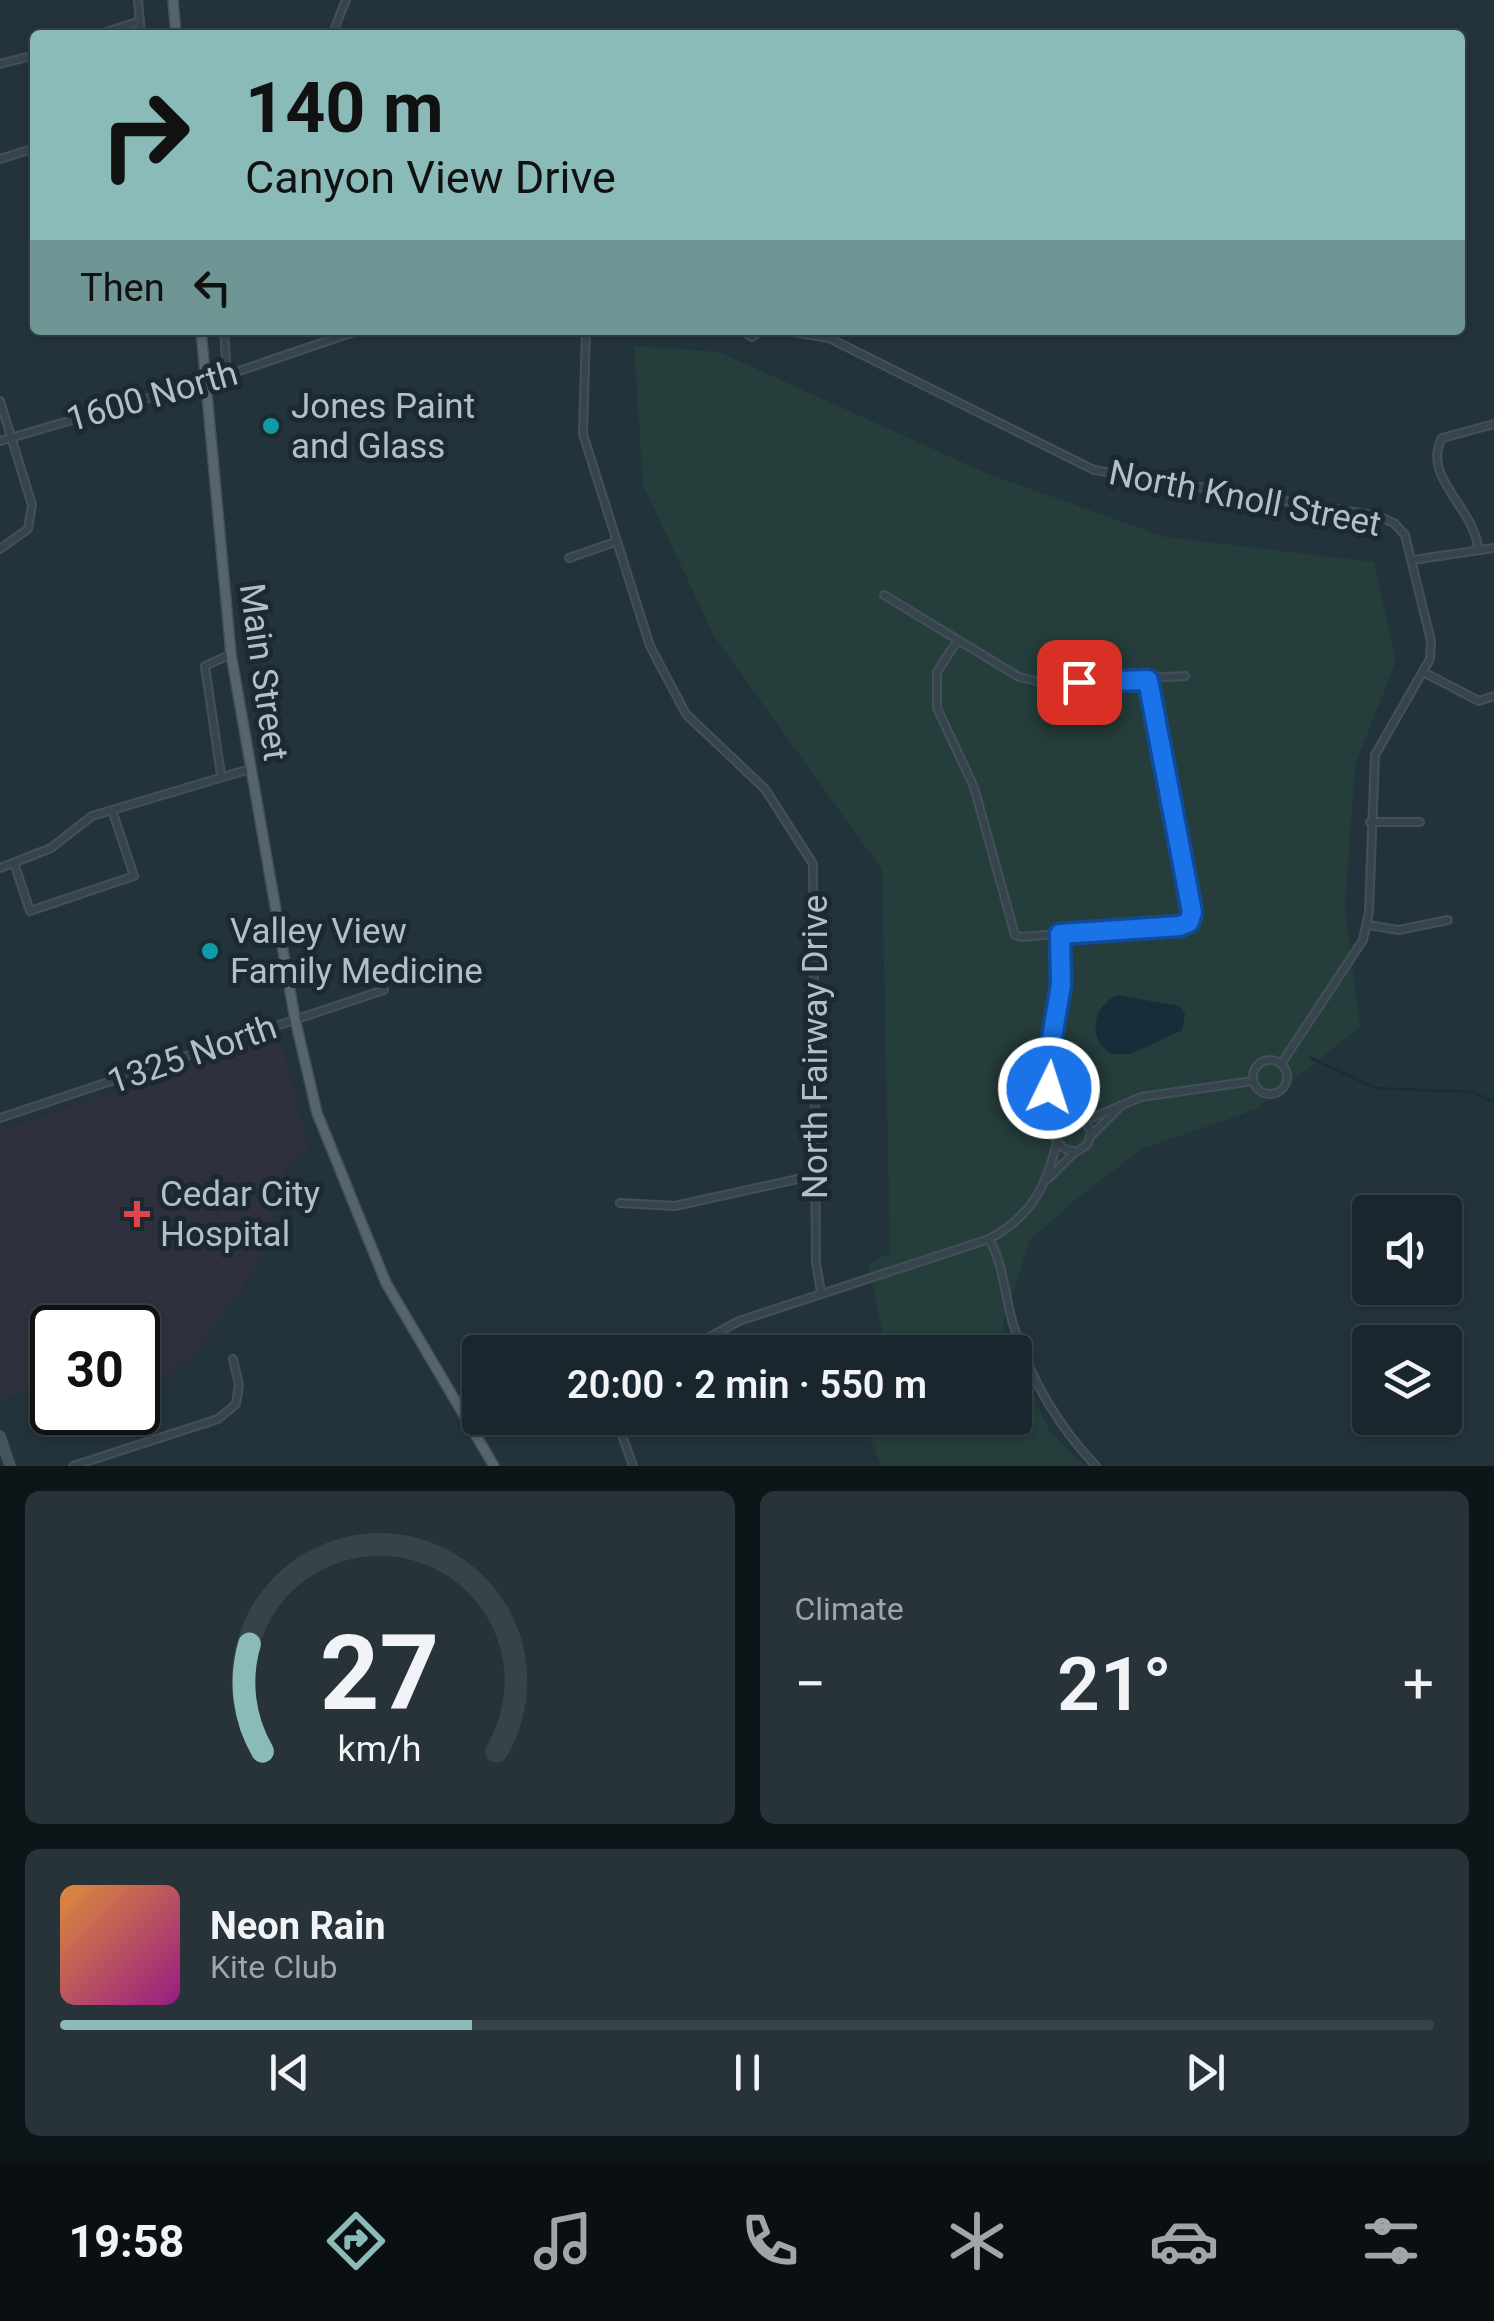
<!DOCTYPE html>
<meta charset="utf-8">
<style>
body{margin:0;font-family:Roboto,sans-serif;background:#273239;color:#f1f3f6;height:100vh;display:flex;flex-direction:column;font-size:38px;white-space:nowrap}
*{box-sizing:border-box;margin:0}
p{font-size:32px;color:#9fa5aa}
.icon{flex:none;width:55px;height:55px;fill:none;stroke:currentColor;stroke-width:2;stroke-linecap:round;stroke-linejoin:round}
.map{position:relative;height:1466px;overflow:hidden}
.side{display:flex;flex-direction:column;gap:25px;padding:25px;background:#0e1519;flex:1}
.side>*{flex:none}
.hud{position:absolute;left:30px;top:30px;width:1435px;height:305px;border-radius:10px;box-shadow:0 2px 8px #0004,0 0 0 2px #384349;background:#8bbbb9;color:#111;overflow:hidden}
.controls{position:absolute;left:1352px;top:1195px;display:grid;gap:20px}
.controls a{display:grid;place-items:center;width:110px;height:110px;border-radius:10px;background:#1a262d;box-shadow:0 2px 8px #0004,0 0 0 2px #384349;font-size:50px}
.speed{position:absolute;left:30px;top:1305px;display:flex;gap:20px;font-size:50px;font-weight:700;text-align:center}
.speed>*{display:grid;place-content:center;width:130px;height:130px;border-radius:50%;background:#1a262d;box-shadow:0 2px 8px #0004,0 0 0 2px #384349;line-height:1}
.speed .limit{border:5px solid #111;border-radius:15px;background:#fff;color:#111}
.pin{position:absolute;display:grid;place-items:center;width:85px;height:85px;color:#fff;margin:-42px;border-radius:20px;box-shadow:0 5px 15px #0006}
.me{position:absolute;width:110px;margin:-55px;rotate:4deg;stroke-linejoin:round;filter:drop-shadow(0 0 8px #0008)}
.turn{display:flex;align-items:center;gap:35px;height:210px;padding:0 50px;font-size:45px}
.turn .icon{width:130px;height:130px;stroke-width:2.5}
.turn b{display:block;font-size:70px;line-height:85px}
.then{display:flex;align-items:center;height:95px;padding:0 50px;background:#0003;gap:20px;font-size:38px}
.big{font-size:75px;font-weight:600;line-height:1.1}
.side .card{flex:1;display:flex;flex-direction:column;justify-content:center;gap:15px;min-width:0;padding:0 35px;border-radius:15px;background:#273239}
.side .dial{align-items:center;gap:0}
.dial svg{height:260px;overflow:visible;fill:none;stroke:#384349;stroke-width:7;stroke-linecap:round;text-anchor:middle}
.dial text{fill:#f1f3f6;stroke:none}
.song{display:flex;align-items:center;gap:30px}
.cover{width:120px;height:120px;border-radius:15px;background:linear-gradient(135deg,hsl(30 70% 55%),hsl(310 70% 35%))}
.played{height:10px;border-radius:5px;background:linear-gradient(90deg,#8bbbb9 30%,#384349 30%)}
.keys{display:flex;justify-content:space-around;direction:ltr}
.heat{display:flex;justify-content:space-between;align-items:center;font-size:55px;direction:ltr}
.side .tiles{flex:1;display:grid;gap:25px;grid-template-columns:1fr 1fr}
.card:last-child{grid-column:span 2}
.trip{position:absolute;left:462px;top:1335px;width:570px;height:100px;border-radius:10px;background:#1a262d;box-shadow:0 2px 8px #0004,0 0 0 2px #384349;font-weight:600;line-height:100px;text-align:center}
.menu{display:flex;height:160px;justify-content:space-around;align-items:center;background:#0a0f12;color:#9fa5aa}
.menu .icon{width:70px;height:70px}
.menu .on{color:#8bbbb9}
.menu b{font-size:45px;color:#f1f3f6}
.map>svg:first-child{display:block}
</style>
<div class="map">
<svg width="1494" height="1466" viewBox="0 0 1494 1466">
<rect width="100%" height="100%" fill="#23333c"/>
<path fill="#2f303e" d="M261,1041L282,1046L309,1148L285,1170L263,1257L195,1354L138,1395V1328H52V1412L91,1413L50,1426L36,1389L0,1399V1130Z"/>
<g fill="#253d3b">
<path d="M634,346L719,352L986,473L1165,537L1374,562L1396,661L1355,765L1345,908L1360,1027L1257,1109L1142,1149L1074,1201L1030,1240L1002,1326L1014,1352H887L868,1264L890,1253L882,870L714,636L643,485Z"/>
<path d="M1015,1355L1049,1430L1085,1466H881L864,1423L890,1418H1015Z"/>
</g>
<path fill="#172d3a" d="M1117,995L1179,1006L1185,1014L1182,1030L1131,1054H1111C1087,1038 1092,1007 1117,995Z"/>
<g fill="none" stroke-linecap="round" stroke-linejoin="round">
<path stroke="#172d3a" stroke-width="2.5" d="M1311,1058L1375,1088L1473,1092L1494,1102"/>
<defs>
<g id="street">
<path d="M138,0L141,35"/>
<path d="M97,35L140,21"/>
<path d="M332,35L346,0"/>
<path d="M0,64L35,55"/>
<path d="M0,159L35,148"/>
<path d="M224,330L227,375"/>
<path d="M586,330L583,434L650,646L686,714L765,789L813,864L816,1263L821,1292"/>
<path d="M741,330L752,337L762,330"/>
<path d="M780,330L829,338L1094,470L1378,516L1394,523L1405,535L1431,641L1430,659L1375,755L1369,912L1363,940L1281,1064"/>
<path d="M0,401L32,505L28,529L0,549"/>
<path d="M0,441L227,375L360,330"/>
<path d="M1478,548C1474,507 1421,477 1442,438L1494,424"/>
<path d="M569,558L615,542"/>
<path d="M1413,560L1494,548"/>
<path d="M884,595L1019,677L1045,683L1185,676"/>
<path d="M957,641L937,672V708L974,787L1015,935L1023,937L1189,922L1192,912L1148,679"/>
<path d="M1425,673L1479,701L1494,696"/>
<path d="M221,775L205,666L231,654"/>
<path d="M1370,822H1420"/>
<path d="M14,863L30,911L134,876L112,810"/>
<path d="M0,868L51,848L92,816L250,769"/>
<path d="M1368,925L1399,930L1448,920"/>
<circle cx="1270" cy="1077" r="17"/>
<path d="M1050,1089L1074,1116"/>
<path d="M0,1118L384,990"/>
<path d="M1084,1120L1091,1131L1088,1144L1078,1151C1064,1152 1055,1144 1056,1130L1068,1117L1092,1118L1141,1097L1253,1081"/>
<path d="M1056,1125L1046,1072L1061,985L1060,934"/>
<path d="M1092,1135L1119,1108"/>
<path d="M1048,1179L1074,1153"/>
<path d="M620,1203L675,1206L816,1175"/>
<path d="M989,1239C1005,1267 1004,1297 1014,1327C1031,1380 1058,1426 1096,1466"/>
<path d="M682,1352L739,1321L989,1239C1031,1217 1047,1186 1057,1141"/>
<path d="M616,1418L633,1466"/>
<path d="M73,1466L218,1419L236,1404L239,1385L233,1359"/>
</g>
<path id="secondary" d="M0,1436L10,1466"/>
<g id="primary">
<path d="M173,0L176,35"/>
<path d="M201,330L231,654L295,1019L317,1113L386,1283L494,1466"/>
</g>
</defs>
<use href="#street" stroke="#435058" stroke-width="10"/>
<use href="#secondary" stroke="#435058" stroke-width="12"/>
<use href="#primary" stroke="#435058" stroke-width="12"/>
<use href="#street" stroke="#37444d" stroke-width="6"/>
<use href="#secondary" stroke="#455560" stroke-width="9"/>
<use href="#primary" stroke="#55646d" stroke-width="9"/>
</g>
<g fill="none" stroke-linecap="round" stroke-linejoin="round">
<defs>
<path id="route" d="M1049,1088L1046,1072L1061,985L1060,934L1180,926L1189,922L1192,912L1148,680L1079,682"/>
</defs>
<use href="#route" stroke="#114b97" stroke-width="25"/>
<use href="#route" stroke="#1a73e8" stroke-width="18"/>
</g>
<g fill="#0f9aa8" stroke="#1c2931" stroke-width="4">
<circle cx="271" cy="426" r="10"/>
<circle cx="210" cy="951" r="10"/>
</g>
<path fill="#e0444e" stroke="#1c2931" stroke-width="4" d="M132 1199h10v10h10v10h-10v10h-10v-10h-10v-10h10z"/>
<g text-anchor="middle" stroke-width="10" stroke-linejoin="round" paint-order="stroke">
<g font-size="35" fill="#b3bfc8" stroke="#1c2931">
<text transform="translate(152 396) rotate(-16)" y="12">1600 North</text>
<text transform="translate(1245 498) rotate(11)" y="12">North Knoll Street</text>
<text transform="translate(264 672) rotate(82)" y="12">Main Street</text>
<text transform="translate(815 1047) rotate(-90)" y="12">North Fairway Drive</text>
<text transform="translate(192 1054) rotate(-19)" y="12">1325 North</text>
</g>
<g font-size="35" fill="#b3bfc8" stroke="#1c2931" text-anchor="start">
<text x="291" y="418">Jones Paint<tspan x="291" dy="40">and Glass</tspan></text>
<text x="230" y="943">Valley View<tspan x="230" dy="40">Family Medicine</tspan></text>
<text x="160" y="1206">Cedar City<tspan x="160" dy="40">Hospital</tspan></text>
</g>
</g>
</svg>
<div class="controls">
<a><svg class="icon" aria-label="sound" viewBox="0 0 24 24"><path d="M4 9h4l5-4v14l-5-4H4zM17 9q2 3 0 6"/></svg></a>
<a><svg class="icon" aria-label="layers" viewBox="0 0 24 24"><path d="M12 4l9 5-9 5-9-5zM3 14l9 5 9-5"/></svg></a>
</div>
<div class="speed"><div class="limit">30</div></div>
<div class="pin" style="left:1079px;top:682px;background:#d93025"><svg class="icon" aria-label="arrive" viewBox="0 0 24 24"><path d="M6 21V4h12l-3 4 3 4H6"/></svg></div>
<svg class="me" style="left:1049px;top:1088px" viewBox="-20 -20 40 40"><circle r="17" fill="#1a73e8" stroke="#fff" stroke-width="3"/><path d="M0-11L8 9 0 5-8 9z" fill="#fff"/></svg>
<div class="trip">20:00 · 2 min · 550 m</div>
<div class="hud">
<div class="turn"><svg class="icon" aria-label="right" viewBox="0 0 24 24"><path d="M7 20v-9h11M14 6l5 5-5 5"/></svg><div><b>140 m</b>Canyon View Drive</div></div>
<div class="then">Then<svg class="icon" aria-label="left" viewBox="0 0 24 24"><path d="M17 20v-9H6M10 6l-5 5 5 5"/></svg></div>
</div>
</div>
<section class="side">
<div class="tiles">
<div class="card dial"><svg viewBox="0 0 100 80">
<path d="M14 69A42 42 0 1 1 86 69"/>
<path d="M14 69A42 42 0 0 1 10 36" stroke="#8bbbb9"/>
<text x="50" y="56" font-size="32" font-weight="700">27</text>
<text x="50" y="72" font-size="11">km/h</text>
</svg></div>
<div class="card"><p>Climate</p>
<div class="heat"><a>−</a><b class="big">21°</b><a>+</a></div>
</div>
<div class="card">
<div class="song"><i class="cover"></i><div><b>Neon Rain</b><p>Kite Club</p></div></div>
<div class="played"></div>
<div class="keys"><svg class="icon" aria-label="previous" viewBox="0 0 24 24"><path d="M18 5L8 12l10 7zM5 5v14"/></svg><svg class="icon" aria-label="pause" viewBox="0 0 24 24"><path d="M8 5v14M16 5v14"/></svg><svg class="icon" aria-label="next" viewBox="0 0 24 24"><path d="M6 5l10 7-10 7zM19 5v14"/></svg></div>
</div>
</div>
</section>
<nav class="menu">
<b>19:58</b>
<svg class="icon on" aria-label="directions" viewBox="0 0 24 24"><path d="M12 3l9 9-9 9-9-9zM9 14v-3h6M13 9l2 2-2 2"/></svg>
<svg class="icon" aria-label="music" viewBox="0 0 24 24"><path d="M9 18V5l10-2v13"/><circle cx="6" cy="18" r="3"/><circle cx="16" cy="16" r="3"/></svg>
<svg class="icon" aria-label="phone" viewBox="0 0 24 24"><path d="M5 4h4l2 5-3 2q2 4 5 5l2-3 5 2v4C11 20 4 13 5 4z"/></svg>
<svg class="icon" aria-label="climate" viewBox="0 0 24 24"><path d="M12 3v18M4 7l16 10M4 17L20 7"/></svg>
<svg class="icon" aria-label="car" viewBox="0 0 24 24"><path d="M5 17H2v-5l4-1 3-4h7l3 4 3 1v5h-3M9 17h6M6 11h13"/><circle cx="7" cy="17" r="2"/><circle cx="17" cy="17" r="2"/></svg>
<svg class="icon" aria-label="filters" viewBox="0 0 24 24"><path d="M4 7h16M4 17h16"/><circle cx="9" cy="7" r="2"/><circle cx="15" cy="17" r="2"/></svg>
</nav>
